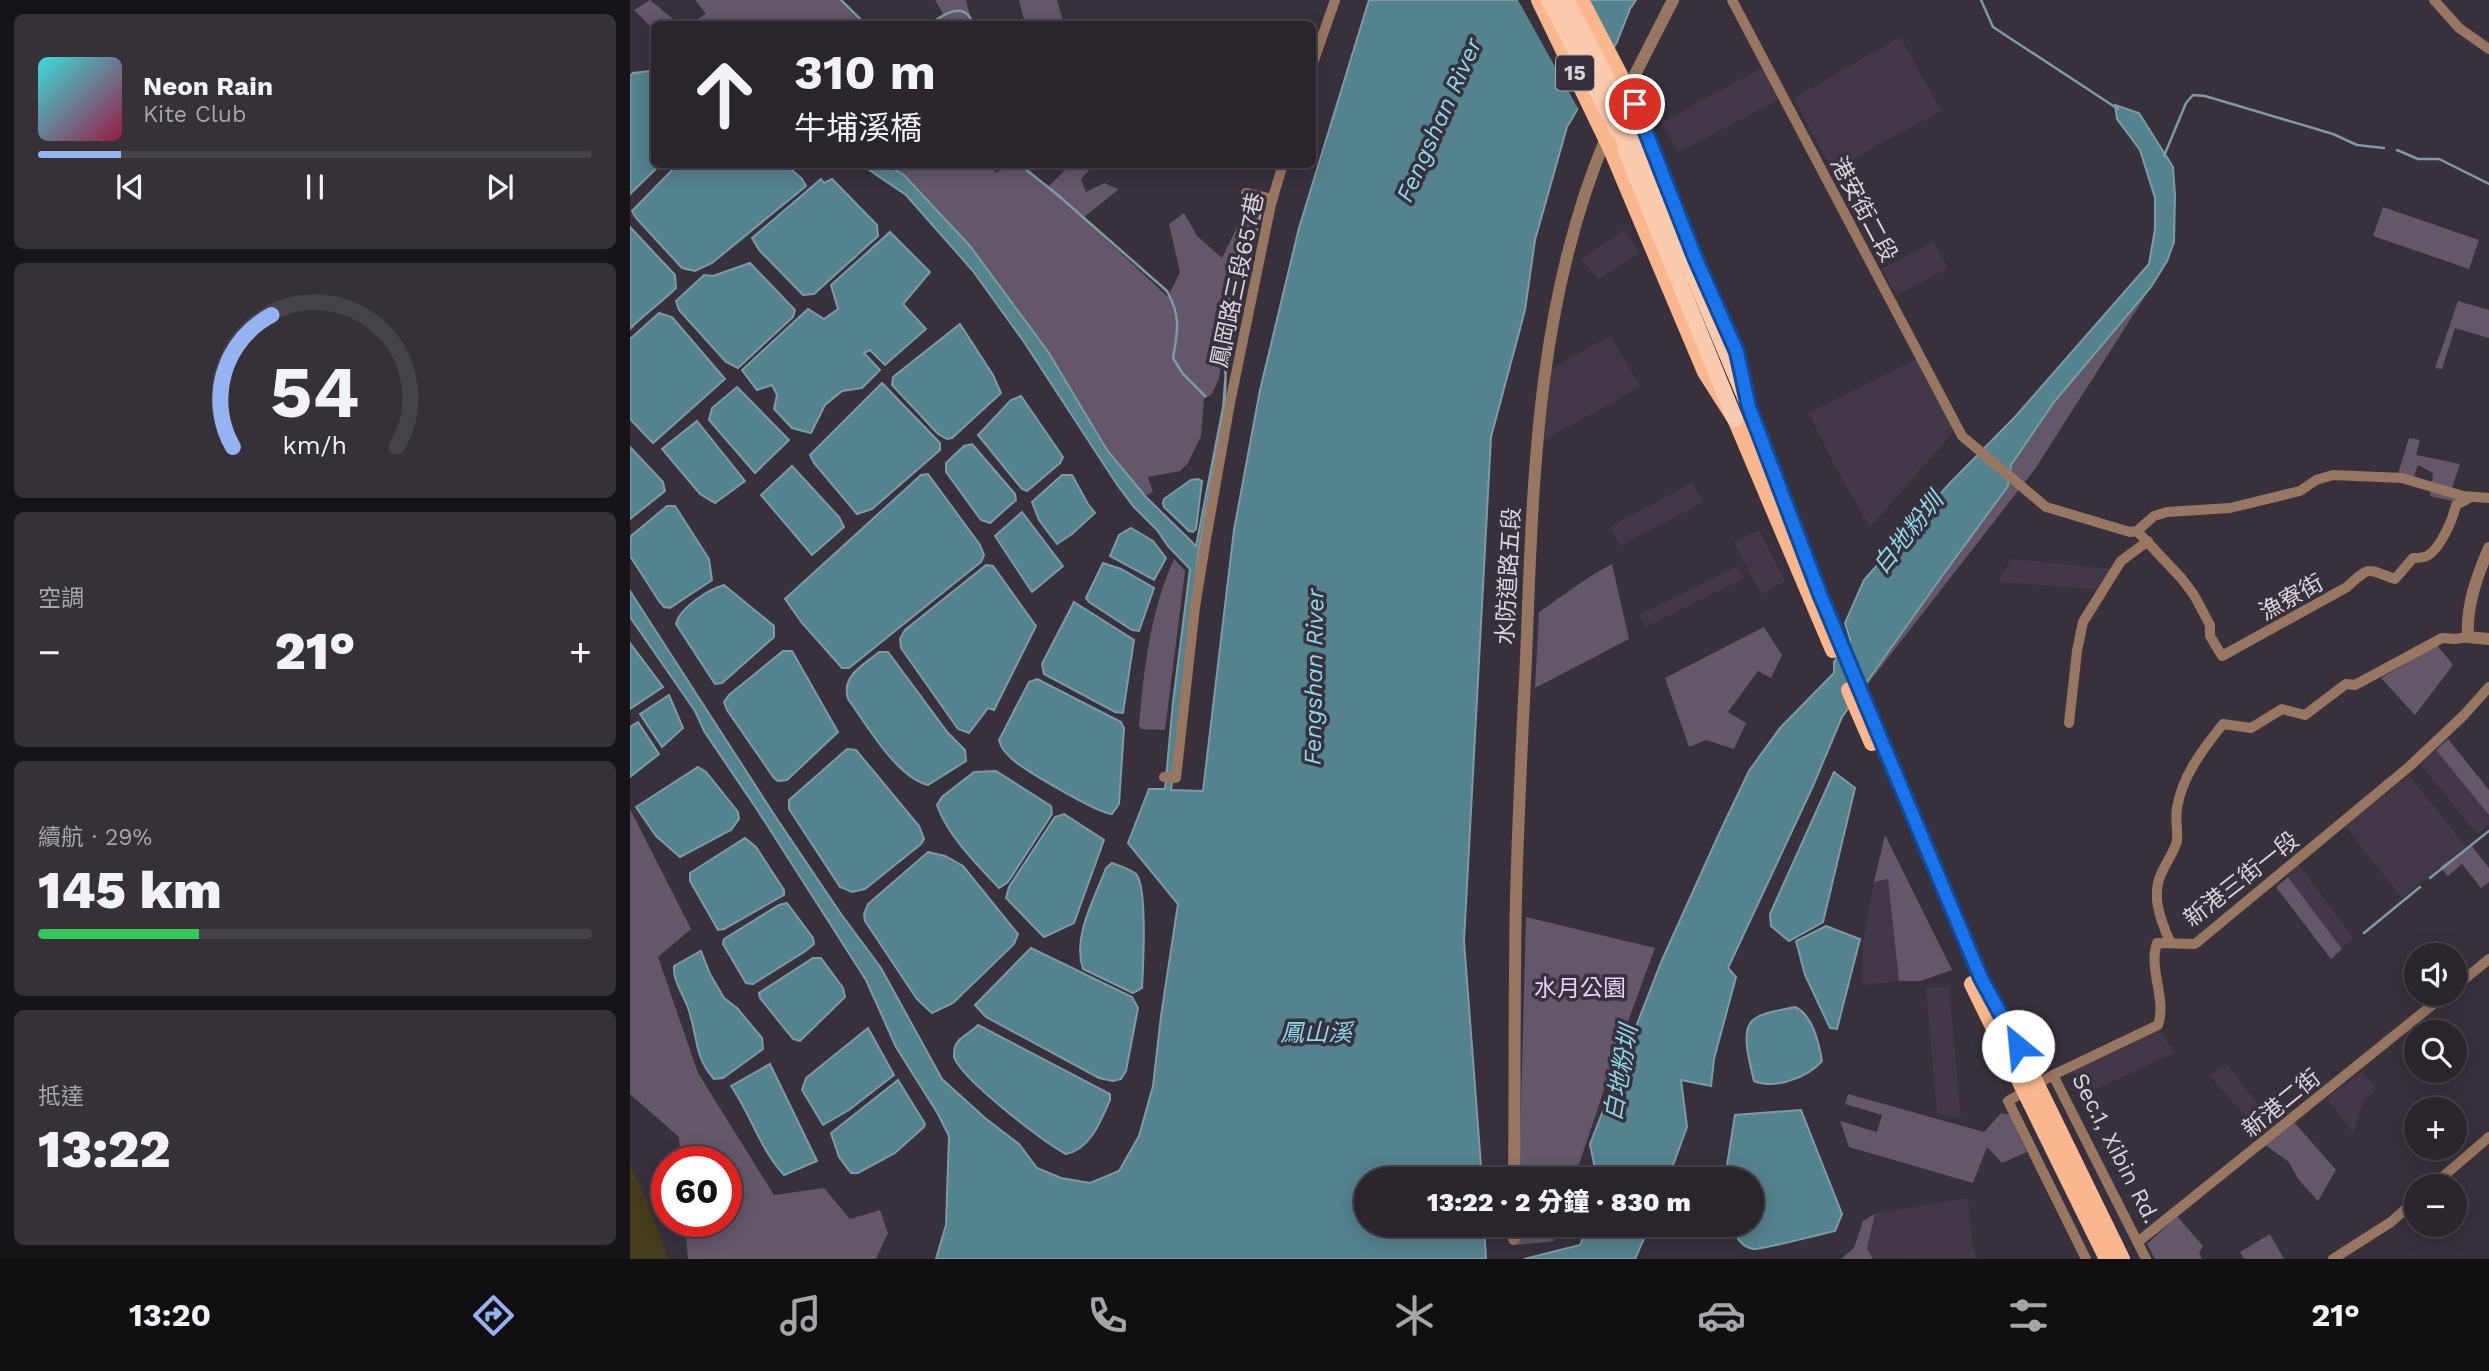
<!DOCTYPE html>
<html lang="zh-TW">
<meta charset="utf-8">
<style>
body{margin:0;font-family:"Work Sans","Noto Sans TC",sans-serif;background:#363139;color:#f1f3f6;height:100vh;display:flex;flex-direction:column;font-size:26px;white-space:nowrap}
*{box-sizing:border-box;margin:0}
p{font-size:23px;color:#a5a5aa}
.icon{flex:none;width:38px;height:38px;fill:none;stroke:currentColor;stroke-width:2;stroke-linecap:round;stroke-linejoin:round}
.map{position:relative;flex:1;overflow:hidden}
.side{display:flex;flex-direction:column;gap:14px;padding:14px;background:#171419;width:630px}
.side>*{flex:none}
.guide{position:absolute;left:21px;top:21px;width:665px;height:147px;border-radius:10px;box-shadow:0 4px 18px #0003,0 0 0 2px #464249;background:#2a252d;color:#f1f3f6;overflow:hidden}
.controls{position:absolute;left:1774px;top:943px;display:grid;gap:14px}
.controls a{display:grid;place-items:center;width:63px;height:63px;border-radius:50%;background:#2a252d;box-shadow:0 4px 18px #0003,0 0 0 2px #464249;font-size:35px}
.speed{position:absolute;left:21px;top:1146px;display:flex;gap:14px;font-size:35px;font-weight:700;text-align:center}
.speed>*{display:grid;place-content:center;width:91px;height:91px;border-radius:50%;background:#2a252d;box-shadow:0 4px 18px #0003,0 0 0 2px #464249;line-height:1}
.speed .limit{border:10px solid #d22;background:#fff;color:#111}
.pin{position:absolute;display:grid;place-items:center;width:60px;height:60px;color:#fff;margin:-30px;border:4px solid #fff;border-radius:50%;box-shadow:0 2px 7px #0007}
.me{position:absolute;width:77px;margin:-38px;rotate:332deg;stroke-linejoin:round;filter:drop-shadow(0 0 5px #0008)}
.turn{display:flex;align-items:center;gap:24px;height:147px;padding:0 28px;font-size:32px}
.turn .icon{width:91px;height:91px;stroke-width:2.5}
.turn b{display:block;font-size:49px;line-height:60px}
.big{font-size:52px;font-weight:800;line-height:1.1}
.side .widget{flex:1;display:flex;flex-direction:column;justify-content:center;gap:10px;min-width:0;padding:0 24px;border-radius:10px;background:#363139}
.side .dial{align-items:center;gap:0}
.dial svg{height:182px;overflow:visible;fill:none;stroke:#464249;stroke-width:7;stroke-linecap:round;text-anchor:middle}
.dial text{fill:#f1f3f6;stroke:none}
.song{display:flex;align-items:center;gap:21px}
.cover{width:84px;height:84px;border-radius:10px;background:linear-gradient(135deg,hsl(180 70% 55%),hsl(340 70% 35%))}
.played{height:7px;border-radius:4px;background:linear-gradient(90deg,#95b2f1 15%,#464249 15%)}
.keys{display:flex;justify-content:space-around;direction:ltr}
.heat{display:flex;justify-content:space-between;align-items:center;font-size:38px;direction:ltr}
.charge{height:10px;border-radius:5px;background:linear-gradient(90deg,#34c759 29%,#464249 0)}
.trip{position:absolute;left:724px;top:1167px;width:410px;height:70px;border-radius:35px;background:#2a252d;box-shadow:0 4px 18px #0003,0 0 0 2px #464249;font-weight:800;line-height:70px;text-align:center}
.dock{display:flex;height:112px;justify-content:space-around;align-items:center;background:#110f12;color:#a5a5aa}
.dock .icon{width:49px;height:49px}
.dock .active{color:#95b2f1}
.dock b{font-size:32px;color:#f1f3f6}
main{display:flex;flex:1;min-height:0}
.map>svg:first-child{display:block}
</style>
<main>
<section class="side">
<div class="widget">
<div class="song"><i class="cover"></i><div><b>Neon Rain</b><p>Kite Club</p></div></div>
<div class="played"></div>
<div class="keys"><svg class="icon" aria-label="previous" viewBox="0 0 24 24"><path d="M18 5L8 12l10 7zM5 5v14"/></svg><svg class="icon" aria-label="pause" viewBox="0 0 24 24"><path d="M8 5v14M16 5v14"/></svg><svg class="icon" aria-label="next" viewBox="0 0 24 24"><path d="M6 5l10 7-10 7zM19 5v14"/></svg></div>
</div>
<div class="widget dial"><svg viewBox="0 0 100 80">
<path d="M14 69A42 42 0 1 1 86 69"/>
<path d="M14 69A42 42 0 0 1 31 11" stroke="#95b2f1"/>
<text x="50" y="56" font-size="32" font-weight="700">54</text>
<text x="50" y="72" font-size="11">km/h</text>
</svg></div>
<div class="widget"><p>空調</p>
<div class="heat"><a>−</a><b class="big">21°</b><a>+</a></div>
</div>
<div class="widget"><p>續航 · 29%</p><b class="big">145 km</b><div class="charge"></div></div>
<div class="widget"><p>抵達</p><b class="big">13:22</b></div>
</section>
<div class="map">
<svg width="1859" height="1259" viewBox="0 0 1859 1259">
<rect width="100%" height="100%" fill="#38313c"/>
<g fill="#433848">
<path d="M1270,37L1311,111L1202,170L1164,98Z"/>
<path d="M1132,68L1149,99L1048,153L1032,122Z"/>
<path d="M995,229L1009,253L968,279L951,259Z"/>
<path d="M1303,241L1318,268L1266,296L1252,269Z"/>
<path d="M981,335L1010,387L914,440L920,370Z"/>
<path d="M1289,358L1324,431L1240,527L1205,466L1179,413Z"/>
<path d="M1062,483L1073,502L991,546L980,527Z"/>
<path d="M1129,530L1155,581L1131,594L1104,542Z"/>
<path d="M1381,559L1480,569L1466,589L1368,582Z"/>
<path d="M1108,566L1114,578L1015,627L1009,615Z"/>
<path d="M1806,750L1859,815V825L1847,834L1790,763Z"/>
<path d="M1779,775L1836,847L1772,898L1715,826Z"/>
<path d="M1668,864L1723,938L1711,948L1658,877Z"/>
<path d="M1258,879L1269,981L1232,985L1233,942L1244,882Z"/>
<path d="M1319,987L1331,1119L1307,1113L1296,988Z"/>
<path d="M1527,1028L1545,1053L1455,1094L1442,1070Z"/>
<path d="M1597,1064L1644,1126L1633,1136L1580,1076Z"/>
<path d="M1732,1071L1746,1089L1733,1101L1723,1133L1697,1098Z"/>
<path d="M1338,1198L1342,1245L1347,1258L1243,1259L1237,1248L1245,1214Z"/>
</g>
<g fill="#635769">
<path d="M20,0L49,24H24V30L4,10Z"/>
<path d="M65,0H209L232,24H59L76,14Z"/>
<path d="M305,0H336L342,24H301L313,14Z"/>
<path d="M389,0H427L434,24H395Z"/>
<path d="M257,165H361L366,173C390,157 397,173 417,188L435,170L434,165H464L451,179L456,192L474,183L489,189L453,218L538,297L550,272L539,224L554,213L567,236L592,258L619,203L633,206L598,317L589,378L582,394L574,399L571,436L558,463L550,471L518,477L523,492L515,496L477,450L419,353L384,304L306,208L274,175Z"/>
<path d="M1753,207L1849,240L1839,269L1743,236Z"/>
<path d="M1521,287L1405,469L1212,717L1183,786L1098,968L1106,977L1084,1059L1081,1086L1087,886L1414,397Z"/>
<path d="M1828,301L1859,310V338L1825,328L1812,369L1805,368Z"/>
<path d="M1779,438L1790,440L1786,455L1830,464L1821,491L1835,504L1800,496L1803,473L1788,465L1784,476L1768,474Z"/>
<path d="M544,559L555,571L535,730L511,729L509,725C514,668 520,612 544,559Z"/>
<path d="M982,564L999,639L905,688L909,612C933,596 956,577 982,564Z"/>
<path d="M1134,627L1152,655L1141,678L1128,671L1098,712L1116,723L1104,749L1076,740L1059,747L1035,678Z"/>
<path d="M1807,645L1823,665L1785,715L1751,678Z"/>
<path d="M1818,739L1859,790V815L1806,750Z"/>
<path d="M0,809L61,929L28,957L68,1073L144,1195L194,1188L220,1219L250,1210L258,1233L246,1259H58L55,1222H96V1162H51L49,1137L0,1094Z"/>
<path d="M1255,835L1322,970L1290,981H1269L1258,879L1244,882Z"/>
<path d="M1841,845L1859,868V882L1851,888L1832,864L1818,876L1810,867Z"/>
<path d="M1658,877L1712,949L1701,959L1646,887Z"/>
<path d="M896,917L1025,948L990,1043L944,1179L889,1180Z"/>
<path d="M1218,1094L1354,1132L1371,1113L1380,1115L1397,1152L1372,1163L1357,1147L1343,1183L1219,1147L1210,1121L1247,1132L1252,1115L1215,1104Z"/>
<path d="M1664,1122L1706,1170L1688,1201L1668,1179L1659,1162L1635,1145Z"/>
<path d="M1245,1214L1237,1248L1243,1259H1211L1224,1248L1233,1221Z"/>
<path d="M1547,1216L1573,1246L1569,1253L1572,1259H1525L1517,1244Z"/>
<path d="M888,1225H929L924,1241L888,1245Z"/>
<path d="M1640,1234L1654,1259H1614L1610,1252Z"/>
</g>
<path fill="#443c1c" d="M0,1166L17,1200L38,1259H0Z"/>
<g fill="#54828d" stroke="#7c9ba5" stroke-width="2">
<path d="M739,0H1006L1000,9L987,42L937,127L905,240L895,310L861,437L834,941L852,1179L737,1180V1225H854L856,1259H306L316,1225L319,1136L308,1114L266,1047L236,980L128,811L74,731L65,711L0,617V591L145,816L211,914L251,968L312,1079L355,1118L389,1144L407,1168L431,1178L460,1183L489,1171L509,1136L523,1086L531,1016L548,904L498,843L519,789H535L543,702L560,569L538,546L527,530L504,507L488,486L394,342L343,271L276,195L232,165H257L274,175L340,246L419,353L477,450L515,496L566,546L593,407L596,368L595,407L569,549L541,790L573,791L604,530L630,390L669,228Z"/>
<path d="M20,71L24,74V164L30,165L0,194V76L3,73Z"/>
<path d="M1485,105L1509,113L1543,167L1545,195L1544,242L1537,261L1521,287L1424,402L1381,465L1378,486L1310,579L1212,717L1183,786L1098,968L1106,977L1084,1059L1081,1086L1051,1080L1057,1127L1038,1179H967L960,1144L1032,960L1088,836L1119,771L1150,728L1204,673V662L1220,639L1215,623L1234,580L1318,485L1385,417L1519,264L1525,229V198L1510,150L1487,119Z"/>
<path d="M48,164L156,165L172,179L176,186L82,263L65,271L52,268L6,218L2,211Z"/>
<path d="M191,179L194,183L202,179L247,225L248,236L184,294L173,295L129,250L122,238Z"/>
<path d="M0,227L45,275L46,288C31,303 14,314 0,329Z"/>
<path d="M260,232L300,272L273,304L296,329L255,365L240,350L234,353L250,370L232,388L212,391L195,405L181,433L162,428L144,409L147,395L142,385L127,390L112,370L178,309L194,319L208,309L201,285Z"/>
<path d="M120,263L165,310L163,317L108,368L96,362L49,310L46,301L74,275L83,276Z"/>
<path d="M29,313L42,317L95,379L23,443L0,419V339Z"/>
<path d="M330,324L363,375L371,393L322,438L317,439L308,434L262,385L263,377Z"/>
<path d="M252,383L310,443V450L242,509L227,514L184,463L180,455Z"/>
<path d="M107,387L159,440L125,473L79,420L82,408Z"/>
<path d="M391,396L433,457L430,463L397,491L392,489L348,435L381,400Z"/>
<path d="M67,421L115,481L85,503L70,494L32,449Z"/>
<path d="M342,444L385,494L386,500L360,523L351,520L316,472V463L334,446Z"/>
<path d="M0,447L33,482L35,491L0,519Z"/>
<path d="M162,466L209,517L214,527L182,555L131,495Z"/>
<path d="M298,474L350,545L354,555L351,562L219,668H212L172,623L155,599L291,475Z"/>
<path d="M432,475H442L458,504L465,513L442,534L427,544L409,520L402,502Z"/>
<path d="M568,479L572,481L566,529L563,532L559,531L534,507L533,503L534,499L561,480Z"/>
<path d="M37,506H45L79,559L82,580L40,608L34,607L29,601L0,556L1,536Z"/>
<path d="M392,512L433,566L402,592L365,536Z"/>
<path d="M501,528L523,541L536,558L524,580L480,556L489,535Z"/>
<path d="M473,563L491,569L524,588L509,631L502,630L459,602L456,598Z"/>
<path d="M356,565L363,566L406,626L364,710L358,708L339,733L328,729L271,648L270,639L275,630Z"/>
<path d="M94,585L144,626V637L92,683L85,684L46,624C50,607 78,590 94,585Z"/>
<path d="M444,602L504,640L493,713L485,712L414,674L412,664Z"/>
<path d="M0,643L33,687L0,709Z"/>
<path d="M153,651H162L208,732L157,780L148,781L144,778L97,710L94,702L99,695Z"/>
<path d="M249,652H258L318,733L335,750L336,761L298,785C266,777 237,725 218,699C211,675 233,666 249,652Z"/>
<path d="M407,679L491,722L494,728L489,804L482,814C467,813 394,770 381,758C375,752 371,748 369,740L399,682Z"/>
<path d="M39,695L53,728L32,747L10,714Z"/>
<path d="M8,722L29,754L0,777V727Z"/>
<path d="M217,749L226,750L289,826L294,839L291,844L235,889L222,892L210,887L159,809V800Z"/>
<path d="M68,767L76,772L108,812L109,819L101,830L50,857L26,836L6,807Z"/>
<path d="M366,771L421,806L422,814L378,882L369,888C348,866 317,835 307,805L312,797L344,772Z"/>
<path d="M1204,772L1225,788L1193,922L1159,941L1141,926L1140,914Z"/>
<path d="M434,814L474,840L444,923L414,937L376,898L379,887L425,817Z"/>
<path d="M115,838L126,847L154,890V895L94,929L88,930L60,881V873Z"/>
<path d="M298,852L315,856L333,866L388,934L384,944L323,1003L302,1013L287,999L235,921L234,914L238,904Z"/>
<path d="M482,863C489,866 501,869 506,874C518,887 513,968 512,988L503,993L453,969C442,936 465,898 476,868Z"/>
<path d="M157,903L183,938L184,944L174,952L123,984L116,983L93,944L94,939L149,905Z"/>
<path d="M1196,926L1230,939L1207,1029L1200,1028L1175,975L1166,941Z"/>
<path d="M401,948L502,997L508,1008L496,1071L491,1079L483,1081L469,1078L356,1017L345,1005Z"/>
<path d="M71,951L80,974L94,998L107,1008L132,1038L133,1049L93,1078L84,1079C63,1055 68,1035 58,1008C53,993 43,982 44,966Z"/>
<path d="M183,958H191L213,988L215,997L170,1041L163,1039L130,998L129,993Z"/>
<path d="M1165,1007C1183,1015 1189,1043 1192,1061C1178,1077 1145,1090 1124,1081C1121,1067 1110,1032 1122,1021C1131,1012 1153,1010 1165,1007Z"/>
<path d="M348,1025L480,1094V1100C471,1120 461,1149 436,1154C414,1142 332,1080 324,1057C324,1055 324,1049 325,1047C327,1038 342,1032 348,1025Z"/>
<path d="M238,1028L264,1075L219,1110L193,1125L172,1090L176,1078Z"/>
<path d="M140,1064L187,1161L154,1175C130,1149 121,1115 101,1086Z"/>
<path d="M268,1080L295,1124L294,1127L265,1153L228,1173H221L209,1157L201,1133Z"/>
<path d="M1171,1110L1212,1214L1205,1231C1190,1234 1133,1250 1123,1249C1110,1246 1105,1236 1103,1225H1122V1180L1096,1179V1171L1105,1115Z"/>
<path d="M959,1225H1020L1005,1259H894L950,1245Z"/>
</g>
<path fill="#38313c" d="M888,0H955L984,53L950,112Z"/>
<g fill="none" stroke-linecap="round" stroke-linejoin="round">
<g stroke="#7c9ba5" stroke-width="2.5">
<path d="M211,0L235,24"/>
<path d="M1351,0L1363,27L1488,109"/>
<path d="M300,24C314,14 335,0 343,24"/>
<path d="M1767,150L1788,159H1809L1859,184"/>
<path d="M1534,156L1556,103L1563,95L1575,96L1703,134L1727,145L1754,148"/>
<path d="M389,164L429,196L537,291C551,316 548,331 543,358L553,374L575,396"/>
<path d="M595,372L617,267L634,201"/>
<path d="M1800,878L1859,831"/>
<path d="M1734,933L1790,887"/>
</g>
<g stroke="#977662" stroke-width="10">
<path d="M1102,0L1332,436L1416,507L1500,532L1507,531L1524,516L1537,512L1600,508L1670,491L1686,480L1703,475L1772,478L1833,496L1859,498"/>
<path d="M1804,0L1829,28L1859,49"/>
<path d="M682,66L705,0"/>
<path d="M616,193L643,199"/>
<path d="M1507,531L1552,579L1564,595L1580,625V636L1592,656L1717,587C1741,565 1736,569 1765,579L1783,558C1787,558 1790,558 1794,557C1809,553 1823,519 1826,505L1841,497"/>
<path d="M1439,723L1447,651L1453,622L1491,561L1518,541"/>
<path d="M534,777L546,778L565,607L576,539L600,403L641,204L653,164"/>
<path d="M1540,942C1530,919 1520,893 1533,870C1537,861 1545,850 1547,841C1548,830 1545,819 1547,808C1552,776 1573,749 1593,724L1621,728L1652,709L1675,715L1716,684L1725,685L1812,638L1825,639L1838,637"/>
<path d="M1825,987L1859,959"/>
<path d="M1423,1075L1528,1025C1537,999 1518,969 1527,943L1565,944L1780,766L1834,715L1859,687"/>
<path d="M1802,1186L1859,1137"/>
<path d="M1509,1241L1816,994"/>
<path d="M1456,1259L1378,1101L1423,1075L1516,1259"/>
<path d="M1703,1259L1761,1222L1787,1199"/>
</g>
<g stroke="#977662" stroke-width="12">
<path d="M995,94L1043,0"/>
<path d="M1859,548C1847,576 1836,606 1838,637L1859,639"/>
<path d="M884,1180C885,1086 884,992 886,898C888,818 892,739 896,659C903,480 906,301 978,133"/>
<path d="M884,1239V1225"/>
</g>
<g stroke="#fab78d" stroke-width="16">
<path d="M1005,104L1065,257L1107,352L1119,407L1190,595L1351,978L1388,1046L1492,1259"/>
<path d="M980,147L1075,372L1105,419L1203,650"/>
<path d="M1219,690L1242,743"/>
<path d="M1342,984L1477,1259"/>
</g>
<g stroke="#fccaac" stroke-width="16">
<path d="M996,115L1119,407"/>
<path d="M987,129L1105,419"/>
</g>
<g stroke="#fab78d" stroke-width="16">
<path d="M909,0L980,147"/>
<path d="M951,0L1005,104"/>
</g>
<g stroke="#fccaac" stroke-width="16">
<path d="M919,0L987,129"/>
<path d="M936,0L996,115"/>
</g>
</g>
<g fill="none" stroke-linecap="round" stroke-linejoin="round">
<defs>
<path id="route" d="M1005,104L1065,257L1107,352L1119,407L1190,594L1351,978L1388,1046"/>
</defs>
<use href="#route" stroke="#114b97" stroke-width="18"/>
<use href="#route" stroke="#1a73e8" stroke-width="12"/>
</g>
<g text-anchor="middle" stroke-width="7" stroke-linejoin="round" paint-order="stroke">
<rect fill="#38313c" stroke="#a9a4ac" stroke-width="2" x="926" y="55.5" width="38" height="35" rx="5"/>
<g font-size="21" font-weight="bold" fill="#d9d5dc">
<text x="945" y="80">15</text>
</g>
<g font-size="23" fill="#d9d5dc" stroke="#38313c">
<text transform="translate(1234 209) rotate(62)" y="8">港安街二段</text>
<text transform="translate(607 280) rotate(-78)" y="8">鳳岡路三段657巷</text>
<text transform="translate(878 576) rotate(-87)" y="8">水防道路五段</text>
<text transform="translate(1661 597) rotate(-29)" y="8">漁寮街</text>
<text transform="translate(1611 879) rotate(-38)" y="8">新港三街一段</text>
<text transform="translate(1651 1103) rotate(-39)" y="8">新港二街</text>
<text transform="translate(1486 1148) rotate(63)" y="8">Sec.1, Xibin Rd.</text>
</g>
<g font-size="23" fill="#ebcef9" stroke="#38313c">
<text x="950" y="996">水月公園</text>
</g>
<g font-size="24" font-style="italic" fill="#89d9ed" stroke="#38313c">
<text transform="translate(809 120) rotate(-66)" y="8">Fengshan River</text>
<text transform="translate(1278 533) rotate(-51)" y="8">白地粉圳</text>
<text transform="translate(684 677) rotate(-89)" y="8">Fengshan River</text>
<text x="686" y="1041">鳳山溪</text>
<text transform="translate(991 1073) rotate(-80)" y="8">白地粉圳</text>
</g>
</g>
</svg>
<div class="controls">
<a><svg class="icon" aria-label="sound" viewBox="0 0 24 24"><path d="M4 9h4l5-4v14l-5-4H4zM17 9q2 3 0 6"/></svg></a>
<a><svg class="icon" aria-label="search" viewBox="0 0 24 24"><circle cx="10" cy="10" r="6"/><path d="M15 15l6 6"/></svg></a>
<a>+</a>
<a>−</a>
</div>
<div class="speed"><div class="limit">60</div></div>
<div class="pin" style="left:1005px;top:104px;background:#d93025"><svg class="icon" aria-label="arrive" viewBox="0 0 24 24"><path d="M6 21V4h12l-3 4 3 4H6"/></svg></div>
<svg class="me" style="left:1388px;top:1046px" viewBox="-20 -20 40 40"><circle r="19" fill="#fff"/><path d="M0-13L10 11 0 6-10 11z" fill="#1a73e8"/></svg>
<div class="trip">13:22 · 2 分鐘 · 830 m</div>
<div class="guide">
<div class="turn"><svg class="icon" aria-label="ahead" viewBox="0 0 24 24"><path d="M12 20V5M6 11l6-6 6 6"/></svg><div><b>310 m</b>牛埔溪橋</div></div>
</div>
</div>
</main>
<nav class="dock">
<b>13:20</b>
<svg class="icon active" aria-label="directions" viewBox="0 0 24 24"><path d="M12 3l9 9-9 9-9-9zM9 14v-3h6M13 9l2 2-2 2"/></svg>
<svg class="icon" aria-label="music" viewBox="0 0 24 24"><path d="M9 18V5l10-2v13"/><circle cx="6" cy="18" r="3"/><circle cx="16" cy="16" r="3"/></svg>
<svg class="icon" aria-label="phone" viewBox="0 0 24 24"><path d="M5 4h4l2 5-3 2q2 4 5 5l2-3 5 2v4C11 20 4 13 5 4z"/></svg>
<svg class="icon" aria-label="climate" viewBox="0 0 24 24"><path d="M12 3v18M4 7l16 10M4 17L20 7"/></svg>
<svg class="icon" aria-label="car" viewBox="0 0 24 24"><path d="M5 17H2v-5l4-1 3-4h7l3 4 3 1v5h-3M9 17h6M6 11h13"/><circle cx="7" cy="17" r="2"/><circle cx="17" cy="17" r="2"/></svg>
<svg class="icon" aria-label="filters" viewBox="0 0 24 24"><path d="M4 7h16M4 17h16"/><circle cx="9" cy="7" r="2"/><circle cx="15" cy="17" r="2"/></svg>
<b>21°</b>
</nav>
